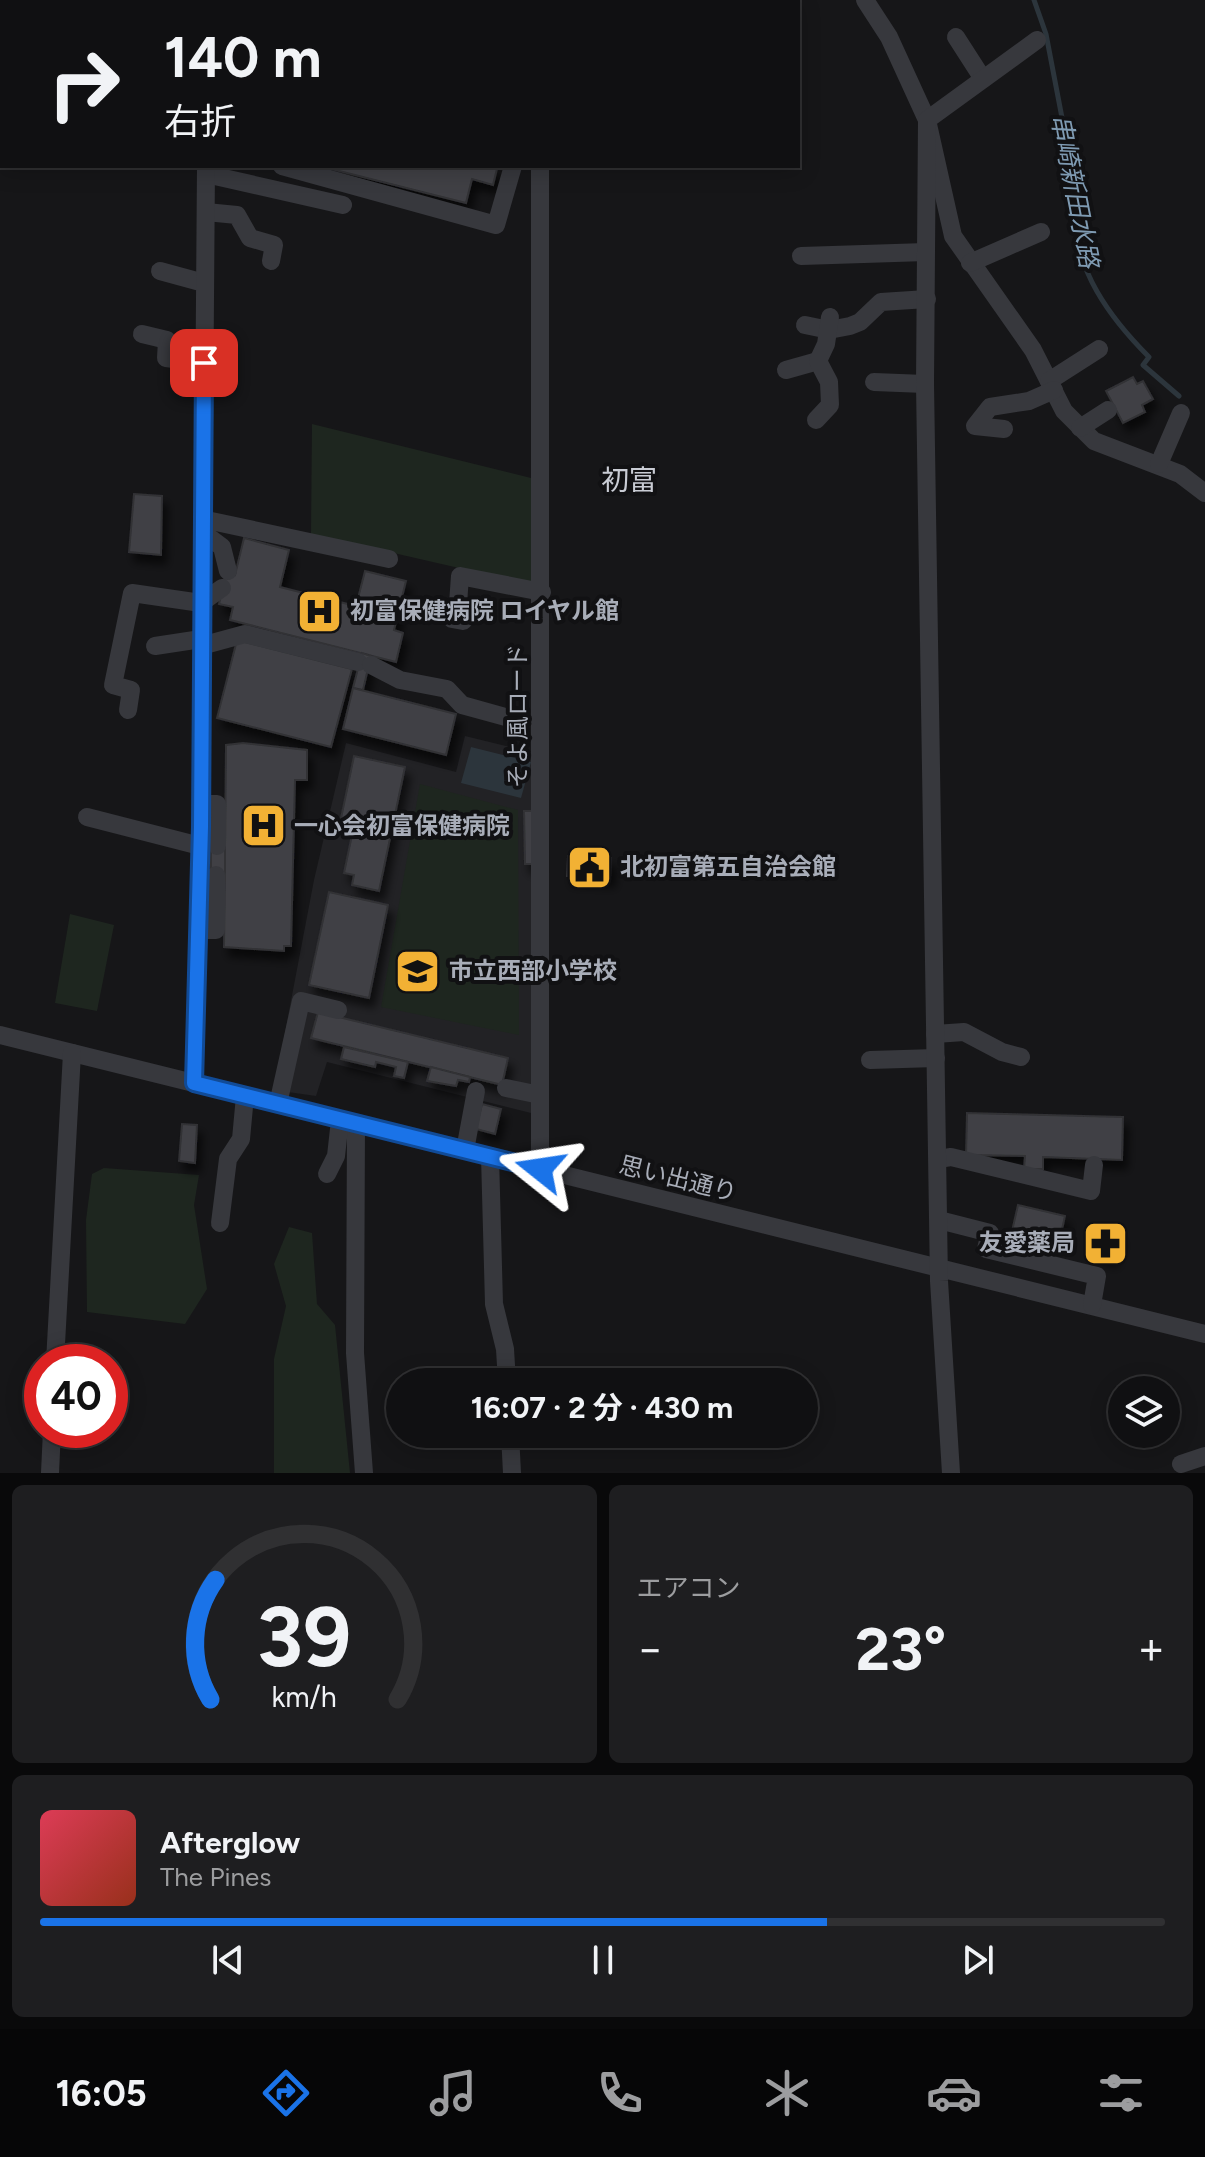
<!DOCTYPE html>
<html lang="ja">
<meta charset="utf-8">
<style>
body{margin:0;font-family:Figtree,"Noto Sans JP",sans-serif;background:#1e1e20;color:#f1f3f6;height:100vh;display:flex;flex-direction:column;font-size:30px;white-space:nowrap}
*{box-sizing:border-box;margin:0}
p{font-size:26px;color:#9c9d9f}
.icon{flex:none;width:44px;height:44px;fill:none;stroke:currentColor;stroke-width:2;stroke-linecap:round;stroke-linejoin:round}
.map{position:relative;height:1473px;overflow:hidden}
.side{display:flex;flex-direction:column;gap:12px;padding:12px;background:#09090a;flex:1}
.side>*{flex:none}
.top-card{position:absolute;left:0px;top:0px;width:800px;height:168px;box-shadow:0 4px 20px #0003,0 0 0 2px #303032;background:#101012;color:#f1f3f6;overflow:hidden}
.buttons{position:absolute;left:1108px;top:1376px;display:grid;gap:16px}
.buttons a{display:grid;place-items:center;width:72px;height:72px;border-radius:50%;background:#101012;box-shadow:0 4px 20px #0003,0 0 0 2px #303032;font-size:40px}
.speed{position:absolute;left:24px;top:1344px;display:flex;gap:16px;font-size:40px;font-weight:700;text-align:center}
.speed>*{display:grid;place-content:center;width:104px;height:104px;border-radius:50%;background:#101012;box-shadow:0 4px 20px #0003,0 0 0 2px #303032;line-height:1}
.speed .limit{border:12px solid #d22;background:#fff;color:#111}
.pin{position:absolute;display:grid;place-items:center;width:68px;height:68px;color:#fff;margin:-34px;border-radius:16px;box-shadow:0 4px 12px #0006}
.me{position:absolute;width:88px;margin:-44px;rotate:285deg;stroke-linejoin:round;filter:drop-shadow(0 0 6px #0008)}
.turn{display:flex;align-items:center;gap:28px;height:168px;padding:0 32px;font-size:36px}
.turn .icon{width:104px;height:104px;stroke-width:2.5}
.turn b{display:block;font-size:56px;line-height:68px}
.big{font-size:60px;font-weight:700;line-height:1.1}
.side .widget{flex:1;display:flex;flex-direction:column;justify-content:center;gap:12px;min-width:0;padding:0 28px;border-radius:12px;background:#1e1e20}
.side .dial{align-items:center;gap:0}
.dial svg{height:208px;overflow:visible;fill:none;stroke:#303032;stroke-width:7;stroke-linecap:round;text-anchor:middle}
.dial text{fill:#f1f3f6;stroke:none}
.song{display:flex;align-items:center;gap:24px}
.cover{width:96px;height:96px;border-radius:12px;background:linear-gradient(135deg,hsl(350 70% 55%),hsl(10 70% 35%))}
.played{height:8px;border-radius:4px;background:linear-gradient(90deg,#1a73e8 70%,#303032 70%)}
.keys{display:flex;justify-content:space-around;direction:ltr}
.heat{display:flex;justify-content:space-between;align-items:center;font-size:44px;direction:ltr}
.side .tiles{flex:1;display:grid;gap:12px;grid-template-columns:1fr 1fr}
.widget:last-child{grid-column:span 2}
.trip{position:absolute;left:386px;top:1368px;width:432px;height:80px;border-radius:40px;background:#101012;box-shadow:0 4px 20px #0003,0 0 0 2px #303032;font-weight:700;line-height:80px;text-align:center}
.tab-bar{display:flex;height:128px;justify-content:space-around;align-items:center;background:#060607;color:#9c9d9f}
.tab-bar .icon{width:56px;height:56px}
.tab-bar .on{color:#1a73e8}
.tab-bar b{font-size:36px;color:#f1f3f6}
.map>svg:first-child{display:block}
</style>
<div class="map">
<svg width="1205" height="1473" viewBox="0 0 1205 1473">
<defs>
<filter id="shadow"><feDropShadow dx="5" dy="9" stdDeviation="4" flood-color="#0009"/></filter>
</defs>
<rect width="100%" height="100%" fill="#161618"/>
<path fill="#222225" d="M465,736L538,754L535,1114L327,1062L316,1096L274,1090L314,880L346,743L456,772Z"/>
<g fill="#1e261f">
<path d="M312,424L535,479L533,585L311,534Z"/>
<path d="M420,784L518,810L519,1035L381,1007Z"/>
<path d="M70,914L114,925L97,1011L55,1003Z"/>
<path d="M104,1168L199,1175L194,1205L207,1289L185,1324L87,1312L86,1220L92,1174Z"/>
<path d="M289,1227L312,1233L317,1304L335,1325L350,1473H274V1359L286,1306L274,1264Z"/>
</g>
<path fill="#2c353c" d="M471,747L531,762L521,798L461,783Z"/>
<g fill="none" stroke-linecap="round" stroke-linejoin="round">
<path stroke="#2c353c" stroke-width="5" d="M1034,0L1046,34L1080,212C1068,265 1114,322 1149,357L1143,365L1179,396"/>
</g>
<g fill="#404145" stroke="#303034" stroke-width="2" filter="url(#shadow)">
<path d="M319,166H490L497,169L493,185L472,179L466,203Z"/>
<path d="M1133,377L1137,384L1143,381L1153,399L1142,405L1145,412L1123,423L1106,391Z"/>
<path d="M134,494L162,496L161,555L129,552Z"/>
<path d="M244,538L289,550L280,587L356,606L365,571L406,581L394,630L403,633L396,662L230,620L233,607L219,604L226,573L235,575Z"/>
<path d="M237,640L352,669L331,747L217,718Z"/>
<path d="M362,653L371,656L363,690L353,688Z"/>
<path d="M353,688L456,714L446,755L343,729Z"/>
<path d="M243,743L307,750V780H295L291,946H284V951L224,947L226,745Z"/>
<path d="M354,756L405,767L379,891L352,885L354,875L344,873L354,825L340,823Z"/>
<path d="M524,811H537V864H525Z"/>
<path d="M211,848L225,849V872H211Z"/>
<path d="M568,856L611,858L610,878L567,876Z"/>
<path d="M329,892L388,905L369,998L309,985Z"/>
<path d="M318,1012L508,1058L502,1085L311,1038Z"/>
<path d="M344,1047L408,1062L404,1078L394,1076L396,1067L376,1062L375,1067L341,1059Z"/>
<path d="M431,1067L470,1077L469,1082L458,1080L456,1086L427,1081Z"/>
<path d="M482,1104L501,1109L495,1134L476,1129Z"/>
<path d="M967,1113L1123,1117L1122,1160L1043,1157V1169H1024L1025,1156L966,1155Z"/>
<path d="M182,1124L197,1125L195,1163L179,1161Z"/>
<path d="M1018,1205L1065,1216L1059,1243L1012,1231Z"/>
<path d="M1099,1229L1119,1234L1112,1258L1092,1252Z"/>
</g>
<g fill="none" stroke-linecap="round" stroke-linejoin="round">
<g stroke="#37383d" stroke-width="18">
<path d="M865,0L889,37L927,120L953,236L1033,350L1064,411L1094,441L1180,474L1205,493"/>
<path d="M206,2V0"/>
<path d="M542,2V0"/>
<path d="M743,2L756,0"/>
<path d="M956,37L983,79"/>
<path d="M282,166L496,225L513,166"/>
<path d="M206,174L343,205"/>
<path d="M206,212L237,215L250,238L274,245L271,261"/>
<path d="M801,256L926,252"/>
<path d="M970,263L1041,232"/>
<path d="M160,271L204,283"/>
<path d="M805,325L829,330L850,326L860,322L881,302L927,299"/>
<path d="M142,334L167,340L166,358L204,363"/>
<path d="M786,370L818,361"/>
<path d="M1049,381L1099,349"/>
<path d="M874,382L925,384"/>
<path d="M816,420L830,405L829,382L818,361L826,344L830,317"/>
<path d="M1080,428L1108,410"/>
<path d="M1004,429L975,426L990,407L1029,401L1054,390"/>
<path d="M1159,464L1181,413"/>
<path d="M202,519L389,559"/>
<path d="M202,532L222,547L228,571"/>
<path d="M458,604L470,613L463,621L452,619L449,612L458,604L460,576L542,592"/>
<path d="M155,646L201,639"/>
<path d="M201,646L245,634L358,662"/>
<path d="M371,665L400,680L447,689L462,705L520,721"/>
<path d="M128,710L131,690L113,685L132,593L201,603L222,588"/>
<path d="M201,804H217V846"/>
<path d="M87,817L200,846"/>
<path d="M199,930H216V875"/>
<path d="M935,1034L964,1032L1002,1052L1021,1057"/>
<path d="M0,1035L1205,1334"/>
<path d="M870,1060L936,1058"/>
<path d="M194,1083L201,827L206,166"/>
<path d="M506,1088L540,1095"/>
<path d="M278,1104L301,1001L338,1010"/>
<path d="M356,1124L355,1353L364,1473"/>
<path d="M465,1150L476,1091"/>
<path d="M490,1156L494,1304L505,1349L507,1382"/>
<path d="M938,1159L951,1157L1091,1191L1094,1165"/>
<path d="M540,1169V166"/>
<path d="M327,1174L336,1156L340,1120"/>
<path d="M939,1220L990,1233L986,1249L1097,1276L1092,1305"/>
<path d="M220,1223L228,1159L241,1139L245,1096"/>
<path d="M55,1362L72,1053"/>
<path d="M510,1434L512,1473"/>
<path d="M1181,1464L1205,1456"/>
<path d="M50,1473L52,1430"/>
<path d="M951,1473L939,1281L925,384L927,120L1037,40"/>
</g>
</g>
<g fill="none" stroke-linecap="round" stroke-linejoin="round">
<defs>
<path id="route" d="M204,363L201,827L194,1083L540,1169"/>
</defs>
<use href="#route" stroke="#114b97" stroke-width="20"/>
<use href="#route" stroke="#1a73e8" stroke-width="14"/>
</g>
<defs>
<symbol id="hospital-square" viewBox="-11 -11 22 22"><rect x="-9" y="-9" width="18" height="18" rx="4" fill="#f2b134" stroke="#111113"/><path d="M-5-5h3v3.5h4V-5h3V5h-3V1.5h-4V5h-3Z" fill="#111"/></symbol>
<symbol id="civic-square" viewBox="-11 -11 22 22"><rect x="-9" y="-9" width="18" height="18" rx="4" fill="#f2b134" stroke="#111113"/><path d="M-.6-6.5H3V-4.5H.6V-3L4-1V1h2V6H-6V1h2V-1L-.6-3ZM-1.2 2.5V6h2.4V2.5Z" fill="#111"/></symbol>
<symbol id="school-square" viewBox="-11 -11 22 22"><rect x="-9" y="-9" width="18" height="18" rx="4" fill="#f2b134" stroke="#111113"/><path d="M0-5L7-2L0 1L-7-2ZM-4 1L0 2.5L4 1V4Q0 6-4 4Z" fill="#111"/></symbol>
<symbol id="pharmacy-square" viewBox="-11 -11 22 22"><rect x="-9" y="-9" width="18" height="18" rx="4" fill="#f2b134" stroke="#111113"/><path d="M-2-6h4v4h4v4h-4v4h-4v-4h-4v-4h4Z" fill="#111"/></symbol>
</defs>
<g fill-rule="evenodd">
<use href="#hospital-square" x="294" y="586" width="51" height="51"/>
<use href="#hospital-square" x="238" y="800" width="51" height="51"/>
<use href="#civic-square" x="564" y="842" width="51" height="51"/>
<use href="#school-square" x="392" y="946" width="51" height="51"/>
<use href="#pharmacy-square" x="1080" y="1218" width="51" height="51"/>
</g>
<g text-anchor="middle" stroke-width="8" stroke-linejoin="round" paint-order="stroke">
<g font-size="24" font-weight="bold" fill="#a8adb8" stroke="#111113" text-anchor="start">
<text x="350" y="619">初富保健病院 ロイヤル館</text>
<text x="294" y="834">一心会初富保健病院</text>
<text x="620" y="875">北初富第五自治会館</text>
<text x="449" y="979">市立西部小学校</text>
<text x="1075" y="1251" text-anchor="end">友愛薬局</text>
</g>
<g font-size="24" fill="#a8adb8" stroke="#111113">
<text transform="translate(518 716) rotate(-90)" y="8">そよ風ロード</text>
<text transform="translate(678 1179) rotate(14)" y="8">思い出通り</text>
</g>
<g font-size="26" font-style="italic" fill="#7f9bb3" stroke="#111113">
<text transform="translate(1075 191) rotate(79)" y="9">串崎新田水路</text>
</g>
<g font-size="28" fill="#c9ccd4" stroke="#111113">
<text x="629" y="490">初富</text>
</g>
</g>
</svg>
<div class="buttons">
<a><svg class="icon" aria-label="layers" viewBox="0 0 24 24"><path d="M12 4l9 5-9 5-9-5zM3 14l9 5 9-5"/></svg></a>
</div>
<div class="speed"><div class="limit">40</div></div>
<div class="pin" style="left:204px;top:363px;background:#d93025"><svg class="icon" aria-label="arrive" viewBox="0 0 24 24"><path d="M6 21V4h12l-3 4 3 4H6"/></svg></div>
<svg class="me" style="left:540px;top:1169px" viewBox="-20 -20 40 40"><path d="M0-17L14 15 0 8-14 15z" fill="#1a73e8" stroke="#fff" stroke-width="4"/></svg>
<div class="trip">16:07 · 2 分 · 430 m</div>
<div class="top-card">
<div class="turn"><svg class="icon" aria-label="right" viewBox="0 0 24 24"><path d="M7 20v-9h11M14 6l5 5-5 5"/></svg><div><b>140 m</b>右折</div></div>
</div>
</div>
<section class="side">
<div class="tiles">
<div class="widget dial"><svg viewBox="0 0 100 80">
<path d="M14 69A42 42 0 1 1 86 69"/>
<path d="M14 69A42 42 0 0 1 16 23" stroke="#1a73e8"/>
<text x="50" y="56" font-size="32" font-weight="700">39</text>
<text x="50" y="72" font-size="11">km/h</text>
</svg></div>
<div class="widget"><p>エアコン</p>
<div class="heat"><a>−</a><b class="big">23°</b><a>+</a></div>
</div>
<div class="widget">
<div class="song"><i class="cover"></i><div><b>Afterglow</b><p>The Pines</p></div></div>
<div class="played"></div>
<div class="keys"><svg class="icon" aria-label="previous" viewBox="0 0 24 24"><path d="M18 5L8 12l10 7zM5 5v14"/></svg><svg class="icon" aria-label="pause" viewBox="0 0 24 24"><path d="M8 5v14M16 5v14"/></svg><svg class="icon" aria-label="next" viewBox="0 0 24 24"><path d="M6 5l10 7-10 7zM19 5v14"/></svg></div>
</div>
</div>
</section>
<nav class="tab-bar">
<b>16:05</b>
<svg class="icon on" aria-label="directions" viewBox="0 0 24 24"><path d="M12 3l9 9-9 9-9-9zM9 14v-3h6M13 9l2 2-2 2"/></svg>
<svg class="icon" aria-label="music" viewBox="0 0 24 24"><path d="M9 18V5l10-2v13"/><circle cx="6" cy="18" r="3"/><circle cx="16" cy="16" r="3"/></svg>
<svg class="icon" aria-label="phone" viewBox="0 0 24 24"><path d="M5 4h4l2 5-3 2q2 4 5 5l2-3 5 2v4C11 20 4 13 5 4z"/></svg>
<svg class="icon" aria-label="climate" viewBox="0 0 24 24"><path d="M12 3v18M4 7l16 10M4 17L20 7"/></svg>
<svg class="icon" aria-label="car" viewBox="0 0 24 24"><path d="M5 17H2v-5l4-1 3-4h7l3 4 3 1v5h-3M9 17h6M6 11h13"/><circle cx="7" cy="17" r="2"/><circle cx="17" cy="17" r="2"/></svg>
<svg class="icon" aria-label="filters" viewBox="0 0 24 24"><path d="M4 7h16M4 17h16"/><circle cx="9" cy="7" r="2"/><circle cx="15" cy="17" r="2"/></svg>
</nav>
